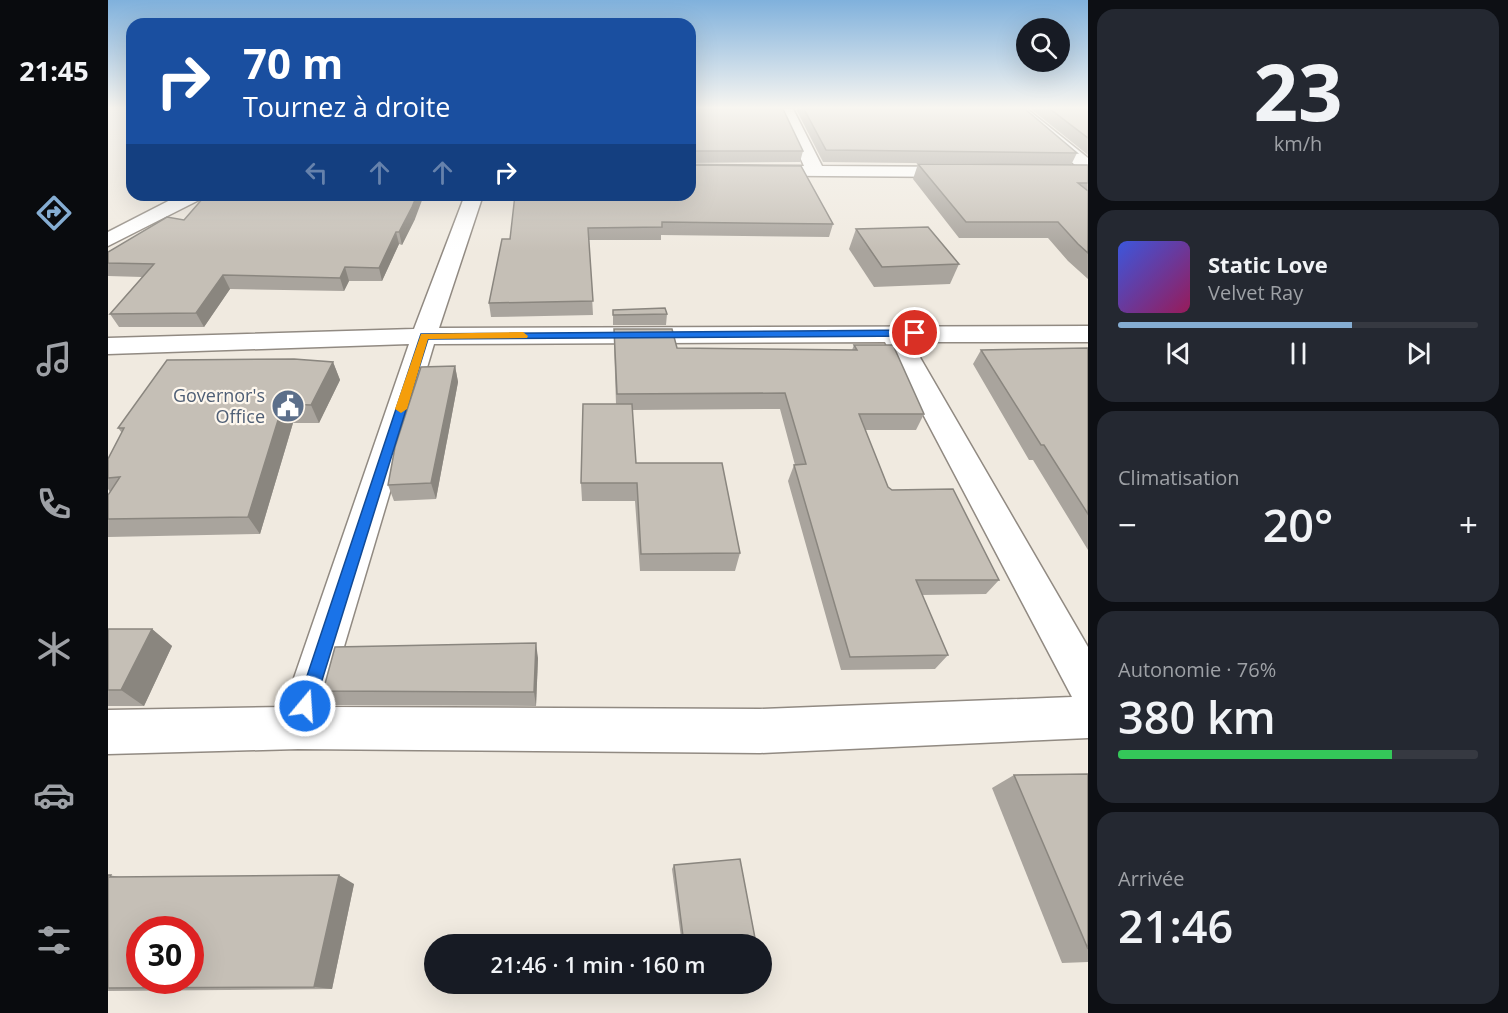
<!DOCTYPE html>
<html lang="fr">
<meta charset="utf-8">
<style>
body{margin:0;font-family:"Open Sans",sans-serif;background:#242831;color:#f1f3f6;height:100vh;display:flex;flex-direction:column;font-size:22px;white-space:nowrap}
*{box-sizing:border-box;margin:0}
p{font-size:20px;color:#9ea1a6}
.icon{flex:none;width:33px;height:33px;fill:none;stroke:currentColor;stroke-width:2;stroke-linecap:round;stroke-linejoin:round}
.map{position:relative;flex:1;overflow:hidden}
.side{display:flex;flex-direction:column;gap:9px;padding:9px;background:#0d0f14;width:420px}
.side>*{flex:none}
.guide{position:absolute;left:18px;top:18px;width:570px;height:183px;border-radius:18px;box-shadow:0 6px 24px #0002;background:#1a4fa0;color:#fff;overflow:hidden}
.controls{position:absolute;left:908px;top:18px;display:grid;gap:12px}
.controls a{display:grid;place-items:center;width:54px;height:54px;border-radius:50%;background:#171b24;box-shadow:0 6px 24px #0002;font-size:30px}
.speed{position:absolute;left:18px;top:916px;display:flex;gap:12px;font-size:30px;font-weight:700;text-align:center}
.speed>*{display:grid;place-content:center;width:78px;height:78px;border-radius:50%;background:#171b24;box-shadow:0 6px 24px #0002;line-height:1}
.speed .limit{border:9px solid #d22;background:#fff;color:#111}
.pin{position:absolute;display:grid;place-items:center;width:51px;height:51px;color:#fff;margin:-26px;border:3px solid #fff;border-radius:50%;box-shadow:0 2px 6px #0007}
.me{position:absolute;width:66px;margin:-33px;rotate:18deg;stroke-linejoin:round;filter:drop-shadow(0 0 4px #0008)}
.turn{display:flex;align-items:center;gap:21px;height:126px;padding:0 18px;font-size:27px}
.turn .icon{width:78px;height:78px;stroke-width:2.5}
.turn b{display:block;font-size:42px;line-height:51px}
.lanes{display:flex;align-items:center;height:57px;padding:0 18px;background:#0003;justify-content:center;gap:30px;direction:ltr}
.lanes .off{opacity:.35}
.big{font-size:45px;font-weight:600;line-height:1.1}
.side .widget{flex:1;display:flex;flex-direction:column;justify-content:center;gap:9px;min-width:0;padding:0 21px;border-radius:18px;background:#242831}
.side .dial{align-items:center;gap:0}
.dial b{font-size:78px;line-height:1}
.song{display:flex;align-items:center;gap:18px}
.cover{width:72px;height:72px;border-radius:9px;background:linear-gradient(135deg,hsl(230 70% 55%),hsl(330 70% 35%))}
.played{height:6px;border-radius:3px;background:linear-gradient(90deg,#85add2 65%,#363941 65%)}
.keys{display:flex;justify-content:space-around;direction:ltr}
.heat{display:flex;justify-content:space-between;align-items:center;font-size:33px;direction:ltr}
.charge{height:9px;border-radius:4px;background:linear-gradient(90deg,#34c759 76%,#363941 0)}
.trip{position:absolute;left:316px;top:934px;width:348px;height:60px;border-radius:30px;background:#171b24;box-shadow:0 6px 24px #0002;font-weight:600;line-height:60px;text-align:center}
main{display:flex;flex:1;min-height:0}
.menu{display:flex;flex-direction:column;width:108px;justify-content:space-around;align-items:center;background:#090b0e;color:#9ea1a6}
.menu .icon{width:42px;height:42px}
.menu .on{color:#85add2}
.menu b{font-size:27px;color:#f1f3f6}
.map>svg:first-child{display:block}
</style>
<main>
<nav class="menu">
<b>21:45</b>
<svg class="icon on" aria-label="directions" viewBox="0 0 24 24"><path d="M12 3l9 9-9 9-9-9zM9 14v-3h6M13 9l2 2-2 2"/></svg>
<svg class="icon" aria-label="music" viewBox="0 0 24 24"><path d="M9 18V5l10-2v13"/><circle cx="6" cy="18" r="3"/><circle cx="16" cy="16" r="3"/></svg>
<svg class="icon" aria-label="phone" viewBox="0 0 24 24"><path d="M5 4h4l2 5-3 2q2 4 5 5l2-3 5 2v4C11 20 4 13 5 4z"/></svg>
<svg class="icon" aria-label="climate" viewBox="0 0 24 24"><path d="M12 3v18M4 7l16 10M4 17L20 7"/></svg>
<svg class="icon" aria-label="car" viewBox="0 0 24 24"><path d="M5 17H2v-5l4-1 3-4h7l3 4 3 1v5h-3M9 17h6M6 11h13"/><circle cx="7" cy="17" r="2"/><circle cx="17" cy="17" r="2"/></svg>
<svg class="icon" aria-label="filters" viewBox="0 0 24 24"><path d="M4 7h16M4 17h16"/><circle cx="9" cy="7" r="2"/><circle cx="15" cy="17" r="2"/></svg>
</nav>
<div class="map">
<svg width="980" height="1013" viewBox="0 0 980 1013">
<rect width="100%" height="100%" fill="#f0eae0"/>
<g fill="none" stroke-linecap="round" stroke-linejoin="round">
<defs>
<g id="minor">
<path d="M670,109H685L714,166L853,167L859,168L862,172L859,176L853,177L582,175V165L696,166Z"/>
<path d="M902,109H919L980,158V172L974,171Z"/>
<path d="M72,195H95L93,199L0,246V232Z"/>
<path d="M357,195H375L331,328L980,326V342H803L980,647V738L652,753L190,749L0,754V710L176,707L301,344L0,354V338L306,329ZM777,342L964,697L652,709L218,707L326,344Z"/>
</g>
</defs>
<use href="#minor" stroke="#918a82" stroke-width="3"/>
<use href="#minor" fill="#fff" fill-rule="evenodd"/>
</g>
<g fill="#a9a49d">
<path d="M582,109L695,151L692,162L582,163Z"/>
<path d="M688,109H917L969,153L963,165L715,162Z"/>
<path d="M923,109H980V155Z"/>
<path d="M810,164L980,183V279L960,261L940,238H851L805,179Z"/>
<path d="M583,165L725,224L721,237L553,235V240H481L485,315L383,317L381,303L402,239Z"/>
<path d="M307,219L294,245L291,244L274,281H241L236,291L122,289L96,327H11L2,314L34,277L0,276V252L76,220Z"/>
<path d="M748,229L851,264L842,284L766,287L741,249Z"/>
<path d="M505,310L559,314L558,325H505Z"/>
<path d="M506,329L569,348L744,350L746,345L816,414L808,430H757L780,487L891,580L878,594L814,595L840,655L827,669L733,670L680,481L686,465H687L672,409L524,410L528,463L632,553L627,571H532L527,501H474L473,483L508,404L506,345Z"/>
<path d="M980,348V550L925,460H921L865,364L873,350Z"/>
<path d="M225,362L232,380L211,423H185L152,534L0,537V495L2,492L0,489V459L14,433L10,428Z"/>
<path d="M347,366L350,382L328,499L286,501L280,485Z"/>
<path d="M0,629H44L64,646L36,706H0Z"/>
<path d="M430,658L428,706L226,705L215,691Z"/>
<path d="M980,774V962L954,963L884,788L906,775Z"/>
<path d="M566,865L647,938L642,940L588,945H574L564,869Z"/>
<path d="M0,875L12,877L246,884L224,989L0,991Z"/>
</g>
<g fill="#8a867f">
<path d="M309,195H316L307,219L294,245L291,232Z"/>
<path d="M288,232L291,244L274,281L271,268Z"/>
<path d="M237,267L241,281L236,291L232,278Z"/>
<path d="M115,275L122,289L96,327L88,313Z"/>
<path d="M225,362L232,380L211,423L203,405Z"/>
<path d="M347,366L350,382L328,499L323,483Z"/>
<path d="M175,404L185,423L152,534L140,517Z"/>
<path d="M44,629L64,646L36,706L13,690Z"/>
<path d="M428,643L430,658L428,706L426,692Z"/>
<path d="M231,875L246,884L224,989L206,987Z"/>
</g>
<g fill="#c5bfb6" stroke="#8a867f" stroke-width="1.5" fill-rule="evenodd">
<path d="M582,109H675L695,151H583L582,152Z"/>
<path d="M696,109H917L969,153L718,150Z"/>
<path d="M942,109H980V138Z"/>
<path d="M582,164L583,165L693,166L725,224L554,222V227L480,228L485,301L381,303L394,239H402L407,195H582Z"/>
<path d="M810,164L980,165V183H970L980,191V253L970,244L950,222H858Z"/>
<path d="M145,195H309L304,207L291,232H288L271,268L237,267L232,278L115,275L88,313L2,314L46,264L0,263V252L59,217L76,220L96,197H143Z"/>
<path d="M820,227L851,264L774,267L748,229Z"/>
<path d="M557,308L559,314L505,315V310Z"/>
<path d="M506,329H564L569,348L749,350L746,345H785L816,414H751L780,487L784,490L845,489L891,580H808L840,655L742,657L686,465L698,464L677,393L509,394Z"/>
<path d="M980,348V514L936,445H933L873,350Z"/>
<path d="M186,359L225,362L203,405L175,404L140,517L0,519V495L12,477L0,478V459L16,428H10L59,360Z"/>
<path d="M347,366L323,483L280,485L287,447L313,367Z"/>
<path d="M475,404H524L528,463H614L632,553L533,554L529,483H473Z"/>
<path d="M0,629H44L13,690H0Z"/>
<path d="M428,643L426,692L215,691L227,647Z"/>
<path d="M980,774V949L906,775Z"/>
<path d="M632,859L647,938L576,944L566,865Z"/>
<path d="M0,875H3L2,877L231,875L206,987L0,988ZM32,930H82V981H32Z"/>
</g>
<linearGradient id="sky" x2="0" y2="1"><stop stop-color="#80b1dc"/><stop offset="0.43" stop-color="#f8f6f1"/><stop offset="1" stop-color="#f8f6f1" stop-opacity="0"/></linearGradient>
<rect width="980" height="251" fill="url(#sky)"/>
<path fill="#1a73e8" stroke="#114b97" stroke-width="1.5" d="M807,330L812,333L811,336L320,339L206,706L204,712L197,715L191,712L189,706L313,334Z"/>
<path fill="#f59e0b" d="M415,332L420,336L419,338L320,339L299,409L293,413L287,409L313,334Z"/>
<defs>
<symbol id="civic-disc" viewBox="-11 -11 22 22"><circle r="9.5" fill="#5c6f8a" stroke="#fef7ed"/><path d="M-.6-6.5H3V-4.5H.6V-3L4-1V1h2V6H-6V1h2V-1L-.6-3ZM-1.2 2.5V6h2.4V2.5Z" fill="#fff"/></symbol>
</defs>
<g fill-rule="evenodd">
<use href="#civic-disc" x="161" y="387" width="38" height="38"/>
</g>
<g text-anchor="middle" stroke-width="4.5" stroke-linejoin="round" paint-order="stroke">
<g font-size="18" fill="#4e5e75" stroke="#fef7ed" text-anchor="end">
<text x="157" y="402">Governor's<tspan x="157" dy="21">Office</tspan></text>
</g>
</g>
</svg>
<div class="controls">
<a><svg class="icon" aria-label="search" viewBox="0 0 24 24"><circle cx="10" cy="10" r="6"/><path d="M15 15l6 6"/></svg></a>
</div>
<div class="speed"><div class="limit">30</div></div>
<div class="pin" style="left:807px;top:333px;background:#d93025"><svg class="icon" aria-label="arrive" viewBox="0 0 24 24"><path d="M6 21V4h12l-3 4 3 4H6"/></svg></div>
<svg class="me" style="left:197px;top:706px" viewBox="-20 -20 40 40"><circle r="17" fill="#1a73e8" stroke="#fff" stroke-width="3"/><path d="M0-11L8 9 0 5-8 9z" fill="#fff"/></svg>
<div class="trip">21:46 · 1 min · 160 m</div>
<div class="guide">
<div class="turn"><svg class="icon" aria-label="right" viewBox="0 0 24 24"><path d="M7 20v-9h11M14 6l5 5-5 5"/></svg><div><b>70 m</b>Tournez à droite</div></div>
<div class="lanes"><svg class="icon off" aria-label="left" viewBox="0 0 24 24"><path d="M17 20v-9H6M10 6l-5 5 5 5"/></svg><svg class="icon off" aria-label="ahead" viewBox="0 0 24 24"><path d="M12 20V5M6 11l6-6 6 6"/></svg><svg class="icon off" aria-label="ahead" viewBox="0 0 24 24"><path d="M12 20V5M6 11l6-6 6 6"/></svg><svg class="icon" aria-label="right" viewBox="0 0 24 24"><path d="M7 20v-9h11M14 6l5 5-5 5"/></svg></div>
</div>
</div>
<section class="side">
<div class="widget dial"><b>23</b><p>km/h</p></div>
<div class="widget">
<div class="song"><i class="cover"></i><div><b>Static Love</b><p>Velvet Ray</p></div></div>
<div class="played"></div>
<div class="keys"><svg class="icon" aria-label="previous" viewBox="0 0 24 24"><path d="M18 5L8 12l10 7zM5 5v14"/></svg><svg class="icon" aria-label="pause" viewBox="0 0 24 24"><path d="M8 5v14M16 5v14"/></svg><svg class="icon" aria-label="next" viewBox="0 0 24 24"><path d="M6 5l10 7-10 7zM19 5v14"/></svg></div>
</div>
<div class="widget"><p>Climatisation</p>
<div class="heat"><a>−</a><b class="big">20°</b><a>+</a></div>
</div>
<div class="widget"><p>Autonomie · 76%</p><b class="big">380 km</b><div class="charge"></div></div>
<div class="widget"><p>Arrivée</p><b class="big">21:46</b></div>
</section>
</main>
